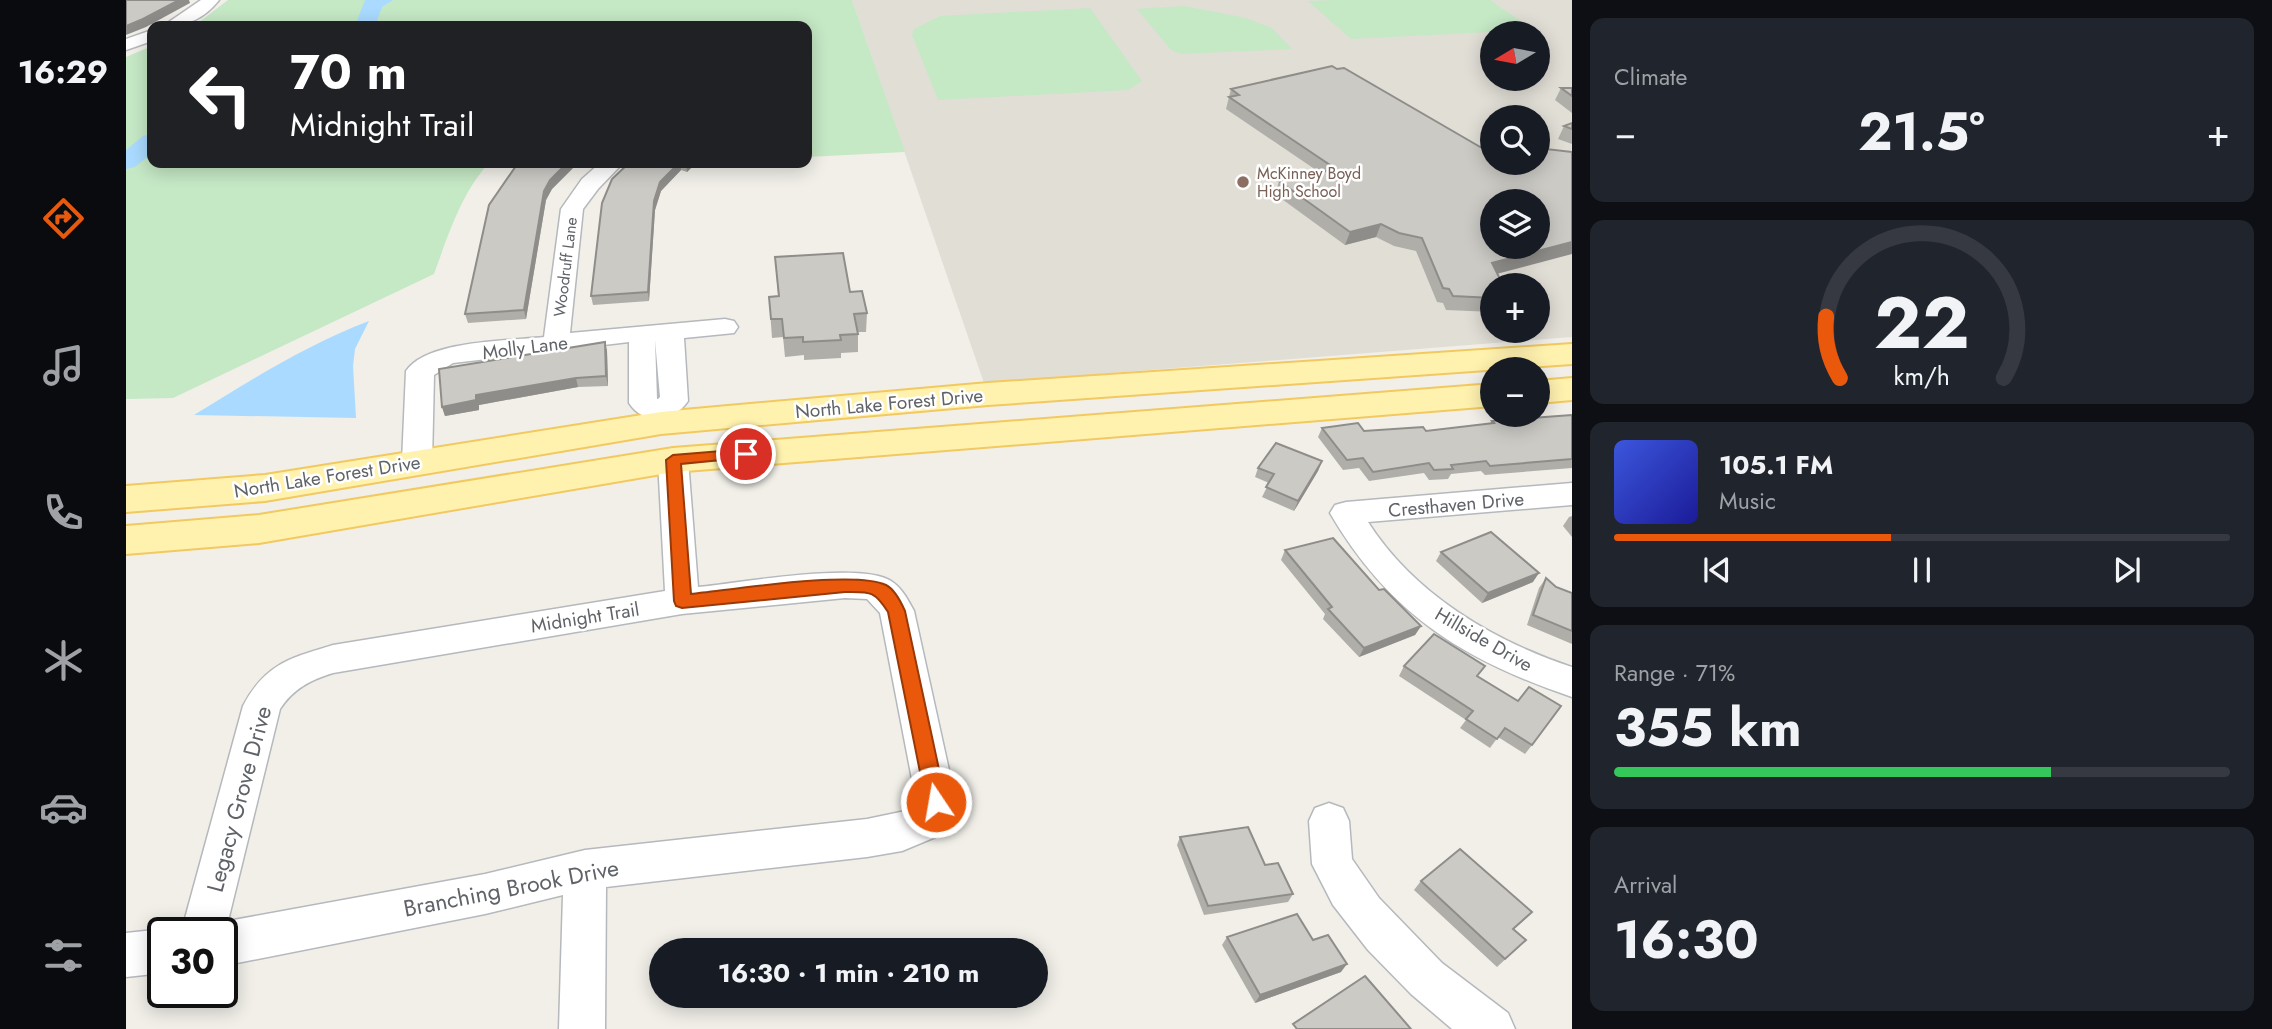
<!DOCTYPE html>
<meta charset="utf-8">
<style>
body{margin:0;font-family:Jost,sans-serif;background:#20242c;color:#f1f3f6;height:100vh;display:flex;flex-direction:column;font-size:26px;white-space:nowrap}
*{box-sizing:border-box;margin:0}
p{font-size:23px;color:#9ea1a6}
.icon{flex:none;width:38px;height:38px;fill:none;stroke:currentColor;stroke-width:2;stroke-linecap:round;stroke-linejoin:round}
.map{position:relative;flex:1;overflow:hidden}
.sheet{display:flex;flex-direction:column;gap:18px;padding:18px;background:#0d0f14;width:700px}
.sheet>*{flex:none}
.banner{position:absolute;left:21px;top:21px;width:665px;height:147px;border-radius:14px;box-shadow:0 4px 18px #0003;background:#202124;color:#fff;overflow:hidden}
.needle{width:46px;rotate:260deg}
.controls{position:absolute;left:1354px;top:21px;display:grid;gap:14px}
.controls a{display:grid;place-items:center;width:70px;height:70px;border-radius:50%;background:#171b24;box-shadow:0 4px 18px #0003;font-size:35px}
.speed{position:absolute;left:21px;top:917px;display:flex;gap:14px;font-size:35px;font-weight:700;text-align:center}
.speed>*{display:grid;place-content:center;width:91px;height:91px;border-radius:50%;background:#171b24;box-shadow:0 4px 18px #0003;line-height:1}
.speed .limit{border:4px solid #111;border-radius:10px;background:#fff;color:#111}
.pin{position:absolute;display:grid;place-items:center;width:60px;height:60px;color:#fff;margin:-30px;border:4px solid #fff;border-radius:50%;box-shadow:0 2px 7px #0007}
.me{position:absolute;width:77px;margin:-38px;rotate:348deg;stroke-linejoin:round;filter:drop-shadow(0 0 5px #0008)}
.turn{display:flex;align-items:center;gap:24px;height:147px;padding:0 28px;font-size:32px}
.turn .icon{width:91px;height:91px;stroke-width:2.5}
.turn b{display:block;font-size:49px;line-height:60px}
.big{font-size:52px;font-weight:700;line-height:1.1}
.sheet .tile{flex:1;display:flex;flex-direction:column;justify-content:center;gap:10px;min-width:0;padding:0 24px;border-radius:14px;background:#20242c}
.sheet .dial{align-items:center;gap:0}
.dial svg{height:182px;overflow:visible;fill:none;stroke:#363941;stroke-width:7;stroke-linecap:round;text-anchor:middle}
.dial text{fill:#f1f3f6;stroke:none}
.song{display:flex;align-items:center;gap:21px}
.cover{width:84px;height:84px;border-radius:10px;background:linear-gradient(135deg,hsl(230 70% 55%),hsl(240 70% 35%))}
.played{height:7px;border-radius:4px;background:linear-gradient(90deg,#ea580c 45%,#363941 45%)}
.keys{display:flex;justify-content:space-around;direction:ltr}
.heat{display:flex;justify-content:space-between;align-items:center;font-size:38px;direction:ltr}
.charge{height:10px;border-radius:5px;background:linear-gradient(90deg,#34c759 71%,#363941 0)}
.trip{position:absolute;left:523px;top:938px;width:399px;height:70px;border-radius:35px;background:#171b24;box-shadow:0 4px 18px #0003;font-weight:700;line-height:70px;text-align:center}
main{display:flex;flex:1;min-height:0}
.tabs{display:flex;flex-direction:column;width:126px;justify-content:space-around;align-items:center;background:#090b0e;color:#9ea1a6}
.tabs .icon{width:49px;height:49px}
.tabs .selected{color:#ea580c}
.tabs b{font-size:32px;color:#f1f3f6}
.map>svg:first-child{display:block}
</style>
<main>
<nav class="tabs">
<b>16:29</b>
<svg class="icon selected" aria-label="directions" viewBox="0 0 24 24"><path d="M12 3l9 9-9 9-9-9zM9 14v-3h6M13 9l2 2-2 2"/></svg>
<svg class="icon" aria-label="music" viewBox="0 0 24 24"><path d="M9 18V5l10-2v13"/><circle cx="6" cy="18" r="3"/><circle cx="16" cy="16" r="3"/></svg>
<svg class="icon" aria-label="phone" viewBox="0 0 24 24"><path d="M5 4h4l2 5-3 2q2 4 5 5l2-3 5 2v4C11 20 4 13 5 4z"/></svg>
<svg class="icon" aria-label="climate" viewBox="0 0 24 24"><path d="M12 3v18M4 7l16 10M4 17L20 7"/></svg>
<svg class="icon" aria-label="car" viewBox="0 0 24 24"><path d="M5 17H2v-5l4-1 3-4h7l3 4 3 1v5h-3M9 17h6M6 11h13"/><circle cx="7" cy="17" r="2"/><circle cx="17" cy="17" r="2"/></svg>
<svg class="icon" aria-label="filters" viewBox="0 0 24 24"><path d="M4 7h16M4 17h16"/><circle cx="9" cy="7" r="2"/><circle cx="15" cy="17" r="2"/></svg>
</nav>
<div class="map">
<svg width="1446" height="1029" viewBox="0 0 1446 1029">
<rect width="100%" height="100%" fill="#f1efe8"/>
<path fill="#e1ded6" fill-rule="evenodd" d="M726,0H1446V337L858,383ZM1367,33H1412V79H1367ZM1367,117H1412V163H1367ZM1367,201H1412V247H1367ZM1367,285H1412V331H1367Z"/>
<g fill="#c5e8c5">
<path d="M102,0H726L779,152L681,157V26H68Z"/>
<path d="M1209,0H1364L1407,30L1225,39L1182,1Z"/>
<path d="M1058,6L1120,18L1146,28L1166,49L1055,54L1045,50L1011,9Z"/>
<path d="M964,8L1016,81L1002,90L812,100L786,35L788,29L814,16Z"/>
<path d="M26,46V163H363C335,193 322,236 308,274L47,398L0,399V57Z"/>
</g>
<path fill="#aadaff" d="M243,321L229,349L227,366L230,418L68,415C125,380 180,345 243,321Z"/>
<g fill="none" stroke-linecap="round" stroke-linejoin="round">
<g fill="#aadaff" fill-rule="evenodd">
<path d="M239,0H267L256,7L249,26H229Z"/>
<path d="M26,134V153L9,167L0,169V150L17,136Z"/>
</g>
<defs>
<g id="minor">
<path d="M75,0H93C78,19 61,26 37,26Z"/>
<path d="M26,30V41L0,50V39Z"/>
<path d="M474,163H497L472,189L457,209L444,333L599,319L608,321L612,327L608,333L558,338L562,401C548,422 518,426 503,403V342L327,363L308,375L306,462L302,469L291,472L280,469L276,462L280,371C301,340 382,341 418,337L435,209L456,179ZM529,340L534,397L532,399H531Z"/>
<path d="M547,450L558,453L562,460L572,587C612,583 735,561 765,581C776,588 782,600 788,611L830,802L812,836L776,851L741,857L480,887L479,1029H433L437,895L359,914L96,966V933H55L117,706C139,664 164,658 207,645L539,591L532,460L536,453ZM719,598L741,599L754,613L790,800L784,810L741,819L459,850L359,874L102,921L154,709C167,689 184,680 207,673L556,614Z"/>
<path d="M1446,483V505L1242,522C1288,594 1367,641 1446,667V697C1337,660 1263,614 1204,513L1209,505L1220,502Z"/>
<path d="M1203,803L1217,808L1223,821L1226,859L1253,898L1316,963L1382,1013L1389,1029H1326L1285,994L1242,950L1207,905L1186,864L1183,821L1189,808Z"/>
<path d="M37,929L46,933H37V973L0,977V933Z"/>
</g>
<g id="major">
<path d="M1446,344V364L862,405L535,434L139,501L0,512V486L139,475L535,412L862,383Z"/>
<path d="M1446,378V400L1412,403V381Z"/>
<path d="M1367,384V406L547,472L133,543L0,554V526L133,515L547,448Z"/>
</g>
</defs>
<use href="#minor" stroke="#b5b8bc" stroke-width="3"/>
<use href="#major" stroke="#f2c960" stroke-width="4"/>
<use href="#minor" fill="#fff" fill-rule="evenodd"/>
<use href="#major" fill="#fff2af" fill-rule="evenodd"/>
</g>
<g fill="#afaea9">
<path d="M1435,88H1446V113L1429,100Z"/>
<path d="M1105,89L1371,274L1367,285V312L1320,310L1317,303L1311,302L1290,251L1268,246L1250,237L1219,245L1149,194L1153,181L1193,172L1100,109Z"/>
<path d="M1446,123V144L1432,139L1438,126Z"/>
<path d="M392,163H452L426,189L420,200L400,319L342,323L339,314Z"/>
<path d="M503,163H570L561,172L555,170L535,191L529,210L523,301L467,305L465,296Z"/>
<path d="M649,257L724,292L741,313L740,332H732V352L715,353V358L678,360V355L659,357L657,337L646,338L643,297L652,296Z"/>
<path d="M479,342L481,351L482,386L452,387L353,405V410L319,416L316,407Z"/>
<path d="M1446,415V468L1359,475L1355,471L1325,474L1322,479L1303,480L1298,473L1243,481L1233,468L1217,470L1192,437L1196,428L1238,431H1300L1364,424L1366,421Z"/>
<path d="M1196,461L1192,471L1168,511L1136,497L1143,483L1129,477L1132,468Z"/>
<path d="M1446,516V537L1437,526L1443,517Z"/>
<path d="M1159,550L1253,590L1295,626L1289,635L1233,657L1197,619L1199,614L1155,560Z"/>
<path d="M1315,552L1407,582L1356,603L1310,561Z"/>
<path d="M1420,578L1430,587L1446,593V644L1401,625L1413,588Z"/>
<path d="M1278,666L1352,677L1406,745L1399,754L1372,737L1364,748L1334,728L1340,720L1273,676Z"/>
<path d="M1054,837L1139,865L1167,894L1162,902L1078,915L1051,845Z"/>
<path d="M1295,881L1400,940L1371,967L1288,890Z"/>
<path d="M1101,937L1187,940L1215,972L1129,1003L1096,945Z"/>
</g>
<g fill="#8f8d8a">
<path d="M50,0H63L64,3L20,27L0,35V26Z"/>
<path d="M441,163H452L426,189L420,200L400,319L398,310L418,191L424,180Z"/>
<path d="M553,163H554L555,170L535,191L529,210L523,301L522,292L528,201L534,182Z"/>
<path d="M560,163H570L561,172Z"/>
<path d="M1255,224L1250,237L1219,245L1224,232Z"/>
<path d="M1446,242V254L1359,277L1366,263Z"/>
<path d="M479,342L481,351L482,386L480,376Z"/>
<path d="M450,378L452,387L353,405V410L319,416L316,407L350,395Z"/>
<path d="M1196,461L1192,471L1168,511L1172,501Z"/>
<path d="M1413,573L1407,582L1356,603L1362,593Z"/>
<path d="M1295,626L1289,635L1233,657L1238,648Z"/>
<path d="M1221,964L1215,972L1129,1003L1134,995Z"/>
</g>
<g fill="#cccac5" stroke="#8f8d8a" stroke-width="2" fill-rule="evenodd">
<path d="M0,0H53L17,19L0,26Z"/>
<path d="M1206,66L1211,69L1218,68L1356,148L1367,145V163H1412V148L1446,152V242L1366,263L1377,285H1367V298L1327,296L1323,289L1317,288L1296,238L1273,233L1255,224L1224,232L1153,181L1210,169L1103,97L1113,95L1105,89ZM1367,201H1412V247H1367Z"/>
<path d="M1435,88H1446V96Z"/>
<path d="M1446,123V129L1438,126Z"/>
<path d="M392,163H441L424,180L418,191L398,310L339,314L363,205Z"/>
<path d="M503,163H553L534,182L528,201L522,292L465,296L476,203L486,179Z"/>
<path d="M717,253L724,292L736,291L741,313L728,314L732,334L714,335L715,340L677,342V337L658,338L656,319H645L643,297L653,296L649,257Z"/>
<path d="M479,342L480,376L450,378L350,395V400L316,407L313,369Z"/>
<path d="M1446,415V459L1364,466L1360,461L1325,465L1327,469L1308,470L1303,463L1247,472L1237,458L1221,460L1196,428L1232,423L1238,431L1297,427L1300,431L1368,423L1366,421Z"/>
<path d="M1150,443L1196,461L1172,501L1140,487L1148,474L1132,468Z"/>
<path d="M1365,532L1413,573L1362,593L1315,552Z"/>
<path d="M1207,538L1253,590L1258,589L1295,626L1238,648L1202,609L1206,607L1159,550Z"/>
<path d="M1420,578L1430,587L1446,593V631L1407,615Z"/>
<path d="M1308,634L1359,666L1351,676L1392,701L1403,687L1435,706L1406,745L1379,728L1371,739L1340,719L1347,711L1278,666Z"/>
<path d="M1122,827L1139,865L1152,863L1167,894L1082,906L1054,837Z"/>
<path d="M1334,849L1406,912L1387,929L1400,940L1379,959L1295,881Z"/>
<path d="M1171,914L1187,940L1202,935L1221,964L1134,995L1101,937Z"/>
<path d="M1239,976L1285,1029H1171L1167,1024Z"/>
</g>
<path fill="#ea580c" stroke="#983908" stroke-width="2" d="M620,449L628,454L626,457L555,464L565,594C605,590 728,570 760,585C768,589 775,602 779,611L820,802L817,809L810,811L803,809L800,802L762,612C748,590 744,592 719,592L556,608L550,606L548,601L540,460L547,455Z"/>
<circle fill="#8d6e63" stroke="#fff" stroke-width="2.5" cx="1117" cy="182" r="7"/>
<g text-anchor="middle" stroke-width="5" stroke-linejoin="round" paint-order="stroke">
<g font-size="16" fill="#785e54" stroke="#fff" text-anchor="start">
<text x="1131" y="179">McKinney Boyd<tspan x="1131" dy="18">High School</tspan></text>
</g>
<g font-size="16" fill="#5f6368" stroke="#fff">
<text transform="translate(439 267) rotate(-83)" y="6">Woodruff Lane</text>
</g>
<g font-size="19" fill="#5f6368" stroke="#fff">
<text transform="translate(399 347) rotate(-7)" y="7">Molly Lane</text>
<text transform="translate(763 403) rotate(-5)" y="7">North Lake Forest Drive</text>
<text transform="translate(201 476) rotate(-9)" y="7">North Lake Forest Drive</text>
<text transform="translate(1330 504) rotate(-5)" y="7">Cresthaven Drive</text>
<text transform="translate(459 617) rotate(-9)" y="7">Midnight Trail</text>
<text transform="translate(1358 639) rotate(30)" y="7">Hillside Drive</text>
</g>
<g font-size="23" fill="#5f6368" stroke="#fff">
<text transform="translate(113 799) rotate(-75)" y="8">Legacy Grove Drive</text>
<text transform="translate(385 888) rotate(-11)" y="8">Branching Brook Drive</text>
</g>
</g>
</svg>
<div class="controls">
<a><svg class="needle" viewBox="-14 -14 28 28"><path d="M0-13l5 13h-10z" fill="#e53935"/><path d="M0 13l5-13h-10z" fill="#9ea1a6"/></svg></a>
<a><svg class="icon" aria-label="search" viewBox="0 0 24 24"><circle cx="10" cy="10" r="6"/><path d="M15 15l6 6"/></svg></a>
<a><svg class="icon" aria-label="layers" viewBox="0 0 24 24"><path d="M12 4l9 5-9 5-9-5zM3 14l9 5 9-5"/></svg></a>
<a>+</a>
<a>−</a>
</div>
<div class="speed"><div class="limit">30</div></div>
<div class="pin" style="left:620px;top:454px;background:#d93025"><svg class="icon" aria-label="arrive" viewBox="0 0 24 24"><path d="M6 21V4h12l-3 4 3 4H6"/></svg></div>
<svg class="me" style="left:810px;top:802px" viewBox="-20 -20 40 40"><circle r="17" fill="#ea580c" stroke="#fff" stroke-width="3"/><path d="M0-11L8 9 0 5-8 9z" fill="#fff"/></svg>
<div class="trip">16:30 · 1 min · 210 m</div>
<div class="banner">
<div class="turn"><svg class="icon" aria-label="left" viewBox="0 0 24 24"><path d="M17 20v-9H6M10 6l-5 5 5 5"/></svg><div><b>70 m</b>Midnight Trail</div></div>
</div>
</div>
<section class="sheet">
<div class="tile"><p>Climate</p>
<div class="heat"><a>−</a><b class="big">21.5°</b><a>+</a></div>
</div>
<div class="tile dial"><svg viewBox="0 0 100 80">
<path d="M14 69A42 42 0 1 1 86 69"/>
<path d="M14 69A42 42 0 0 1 8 42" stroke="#ea580c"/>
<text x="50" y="56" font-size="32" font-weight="700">22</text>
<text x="50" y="72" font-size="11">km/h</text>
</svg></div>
<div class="tile">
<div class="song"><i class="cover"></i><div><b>105.1 FM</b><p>Music</p></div></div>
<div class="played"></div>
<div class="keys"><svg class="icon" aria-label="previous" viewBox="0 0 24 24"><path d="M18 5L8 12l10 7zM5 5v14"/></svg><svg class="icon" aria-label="pause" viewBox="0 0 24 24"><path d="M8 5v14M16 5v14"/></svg><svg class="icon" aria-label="next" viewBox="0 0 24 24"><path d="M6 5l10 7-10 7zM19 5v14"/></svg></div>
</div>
<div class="tile"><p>Range · 71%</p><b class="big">355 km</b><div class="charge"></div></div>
<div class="tile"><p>Arrival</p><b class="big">16:30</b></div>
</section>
</main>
